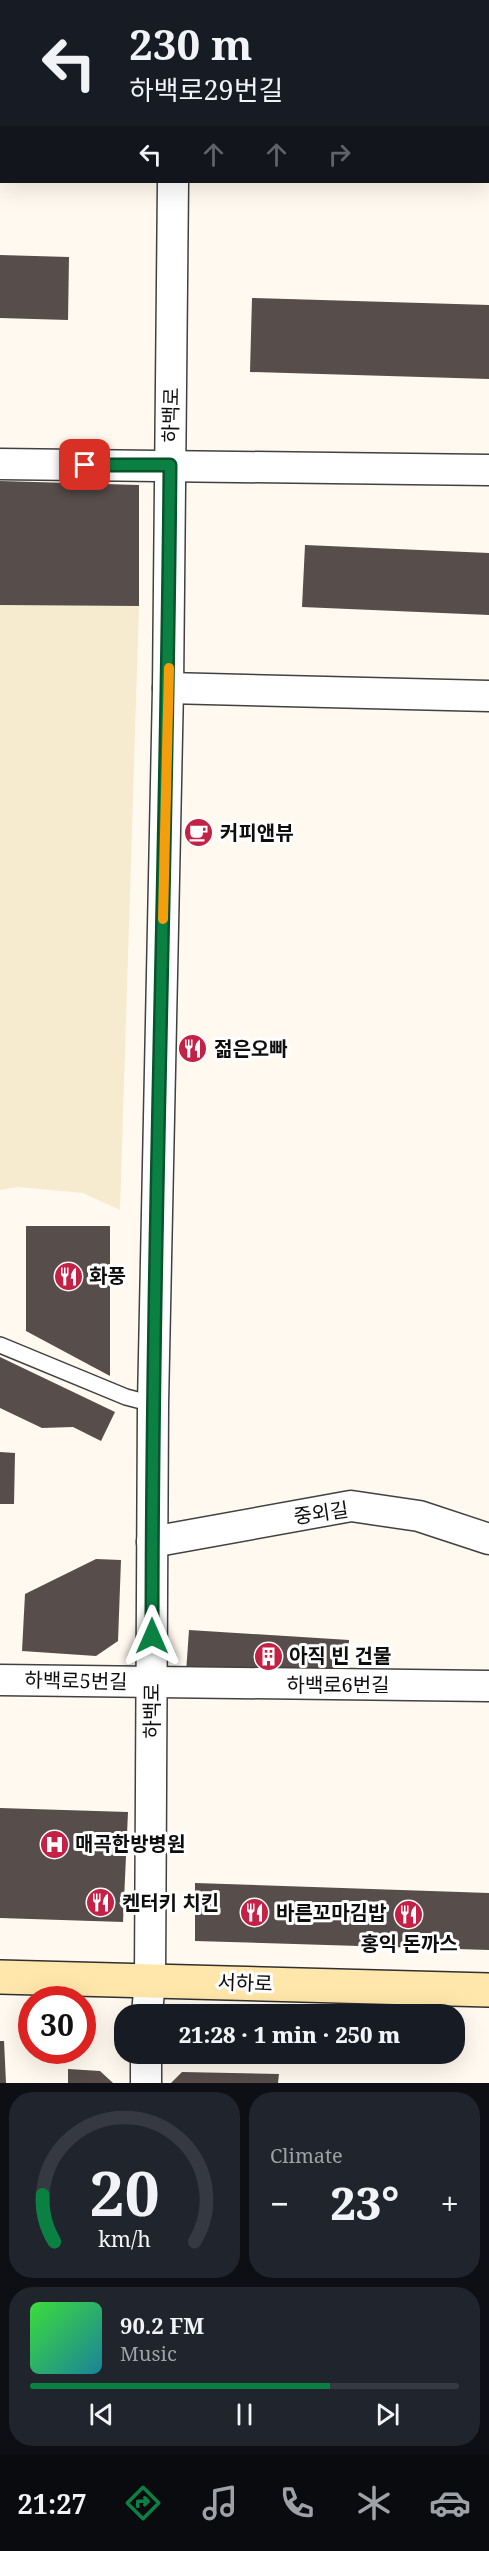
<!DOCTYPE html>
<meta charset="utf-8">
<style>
body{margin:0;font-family:"Noto Serif","Noto Sans KR",serif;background:#20242c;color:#f1f3f6;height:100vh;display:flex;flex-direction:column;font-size:22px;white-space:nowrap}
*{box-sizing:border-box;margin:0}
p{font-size:20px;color:#9ea1a6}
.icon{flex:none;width:33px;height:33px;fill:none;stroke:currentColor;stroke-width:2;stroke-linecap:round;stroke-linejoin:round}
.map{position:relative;height:2083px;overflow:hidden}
.panel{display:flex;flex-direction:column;gap:9px;padding:9px;background:#0d0f14;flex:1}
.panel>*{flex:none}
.banner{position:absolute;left:0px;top:0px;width:489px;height:183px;box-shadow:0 6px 24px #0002;background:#171b24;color:#f1f3f6;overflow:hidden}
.speed{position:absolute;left:18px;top:1986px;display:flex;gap:12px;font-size:30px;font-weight:700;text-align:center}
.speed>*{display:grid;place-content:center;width:78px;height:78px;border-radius:50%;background:#171b24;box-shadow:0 6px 24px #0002;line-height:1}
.speed .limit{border:9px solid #d22;background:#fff;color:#111}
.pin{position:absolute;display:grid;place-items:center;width:51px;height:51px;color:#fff;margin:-26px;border-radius:12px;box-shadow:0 3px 9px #0006}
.me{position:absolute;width:66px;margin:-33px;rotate:0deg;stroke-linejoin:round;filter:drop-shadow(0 0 4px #0008)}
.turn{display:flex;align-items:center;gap:21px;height:126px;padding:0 30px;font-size:27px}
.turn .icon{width:78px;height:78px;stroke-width:2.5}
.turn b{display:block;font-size:42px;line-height:51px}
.lanes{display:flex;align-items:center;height:57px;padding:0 30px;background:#0003;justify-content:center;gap:30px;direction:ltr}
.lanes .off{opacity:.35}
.big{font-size:45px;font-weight:800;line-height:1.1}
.panel .card{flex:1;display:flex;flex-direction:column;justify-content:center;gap:9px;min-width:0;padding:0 21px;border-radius:24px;background:#20242c}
.panel .dial{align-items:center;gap:0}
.dial svg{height:156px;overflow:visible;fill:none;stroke:#363941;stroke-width:7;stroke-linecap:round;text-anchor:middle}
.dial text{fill:#f1f3f6;stroke:none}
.song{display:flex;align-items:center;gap:18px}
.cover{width:72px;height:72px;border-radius:9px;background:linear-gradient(135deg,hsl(120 70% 55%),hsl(190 70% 35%))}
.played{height:6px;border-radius:3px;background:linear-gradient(90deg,#0b8043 70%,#363941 70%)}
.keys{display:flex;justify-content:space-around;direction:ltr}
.heat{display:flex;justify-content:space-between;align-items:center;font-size:33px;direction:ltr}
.panel .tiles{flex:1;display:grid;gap:9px;grid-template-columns:1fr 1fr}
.card:last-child{grid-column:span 2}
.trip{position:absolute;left:114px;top:2004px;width:351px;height:60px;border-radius:24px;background:#171b24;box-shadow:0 6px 24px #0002;font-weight:800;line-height:60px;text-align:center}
.tab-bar{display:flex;height:96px;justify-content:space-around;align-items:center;background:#090b0e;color:#9ea1a6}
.tab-bar .icon{width:42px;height:42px}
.tab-bar .selected{color:#0b8043}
.tab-bar b{font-size:27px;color:#f1f3f6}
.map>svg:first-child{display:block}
</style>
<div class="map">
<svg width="489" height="2083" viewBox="0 0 489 2083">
<rect width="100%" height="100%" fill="#fff9ef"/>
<path fill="#f6ebce" d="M0,605L139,606L120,1210L83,1193L18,1187L0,1190Z"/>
<path fill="#dcebb7" d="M230,0H397V1L230,2Z"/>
<g fill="#574d4a">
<path d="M0,255L69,257L68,320L0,318Z"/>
<path d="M252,298L489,305V379L250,372Z"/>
<path d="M0,481L139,485V606L0,605Z"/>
<path d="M305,545L489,553V615L302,607Z"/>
<path d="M26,1226H110V1376L26,1331Z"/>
<path d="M0,1357L115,1412L101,1441L73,1427L42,1428L0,1408Z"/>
<path d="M0,1452L15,1453L14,1504H0Z"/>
<path d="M96,1559L121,1560L118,1641L96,1656L22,1651L25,1594Z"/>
<path d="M189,1630L349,1640L346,1682L186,1673Z"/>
<path d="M0,1808L128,1812L123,1922L0,1918Z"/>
<path d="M195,1883L489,1893V1950L195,1941Z"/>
<path d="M0,2041H4L6,2083H0Z"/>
<path d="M68,2069L100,2071L113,2083H68Z"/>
<path d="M182,2072L279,2074L278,2083H171Z"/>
</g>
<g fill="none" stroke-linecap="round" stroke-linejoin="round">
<defs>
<path id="service" d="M0,1345L126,1397L153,1404"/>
<g id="minor">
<path d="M176,2V0"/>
<path d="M0,464L489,470"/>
<path d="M168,688L489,696"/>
<path d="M152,1542L351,1506L419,1516L489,1539"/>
<path d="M0,1680L489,1686"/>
<path d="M147,2014L150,1980L153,1404L168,688L173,182"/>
<path d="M146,2083V2054"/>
</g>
<path id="secondary" d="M0,1977L489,1990"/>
</defs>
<use href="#service" stroke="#414141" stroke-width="18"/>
<use href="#minor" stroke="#414141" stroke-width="33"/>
<use href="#secondary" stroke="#303030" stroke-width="36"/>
<use href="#service" stroke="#fff" stroke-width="15"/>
<use href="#minor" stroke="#fff" stroke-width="30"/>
<use href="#secondary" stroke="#ffe6aa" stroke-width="33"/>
</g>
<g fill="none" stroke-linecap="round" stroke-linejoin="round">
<defs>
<path id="route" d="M85,465H170C167,855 152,1246 152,1636"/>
</defs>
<use href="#route" stroke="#07532c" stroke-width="15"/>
<use href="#route" stroke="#0b8043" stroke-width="10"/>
<path stroke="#f59e0b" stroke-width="10" d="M163,919L169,668"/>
</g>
<defs>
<symbol id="cafe-disc" viewBox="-11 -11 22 22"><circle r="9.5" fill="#c42146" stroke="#fff"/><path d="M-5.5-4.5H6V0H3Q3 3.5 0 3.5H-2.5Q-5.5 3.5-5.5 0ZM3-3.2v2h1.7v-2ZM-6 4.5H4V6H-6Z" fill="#fff"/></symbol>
<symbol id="restaurant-disc" viewBox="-11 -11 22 22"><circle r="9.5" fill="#c42146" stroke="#fff"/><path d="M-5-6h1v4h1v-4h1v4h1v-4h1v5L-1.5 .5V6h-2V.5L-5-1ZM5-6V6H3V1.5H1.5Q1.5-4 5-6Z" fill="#fff"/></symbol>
<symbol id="building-disc" viewBox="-11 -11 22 22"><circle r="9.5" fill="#c42146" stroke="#fff"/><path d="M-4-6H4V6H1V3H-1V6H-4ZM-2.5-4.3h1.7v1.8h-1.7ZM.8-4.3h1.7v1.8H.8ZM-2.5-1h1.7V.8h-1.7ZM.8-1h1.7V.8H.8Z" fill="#fff"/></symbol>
<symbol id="hospital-disc" viewBox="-11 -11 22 22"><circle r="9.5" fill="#c42146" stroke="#fff"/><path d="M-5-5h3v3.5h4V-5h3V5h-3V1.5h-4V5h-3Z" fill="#fff"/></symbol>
</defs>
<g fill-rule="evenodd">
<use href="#cafe-disc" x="182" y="816" width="33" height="33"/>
<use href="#restaurant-disc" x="176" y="1032" width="33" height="33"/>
<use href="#restaurant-disc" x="52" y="1260" width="33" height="33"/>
<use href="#building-disc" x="252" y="1640" width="33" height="33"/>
<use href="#hospital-disc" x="38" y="1828" width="33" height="33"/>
<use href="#restaurant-disc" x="84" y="1886" width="33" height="33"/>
<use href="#restaurant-disc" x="238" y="1896" width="33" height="33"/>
<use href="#restaurant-disc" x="392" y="1898" width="33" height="33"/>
</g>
<g text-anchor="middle" stroke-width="6" stroke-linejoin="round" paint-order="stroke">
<g font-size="20" fill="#0e0e0e" stroke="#fff">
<text transform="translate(171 415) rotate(-89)" y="7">하백로</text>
<text transform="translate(321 1513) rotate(-8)" y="7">중외길</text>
<text transform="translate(76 1681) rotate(1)" y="7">하백로5번길</text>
<text x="338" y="1692">하백로6번길</text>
<text transform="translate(152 1711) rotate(-90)" y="7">하백로</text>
<text transform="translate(245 1983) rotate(2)" y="7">서하로</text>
</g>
<g font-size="20" font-weight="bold" fill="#0e0e0e" stroke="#fff" text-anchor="start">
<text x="220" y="840">커피앤뷰</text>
<text x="214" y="1056">젊은오빠</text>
<text x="89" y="1283">화풍</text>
<text x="289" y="1663">아직 빈 건물</text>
<text x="75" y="1851">매곡한방병원</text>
<text x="122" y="1910">켄터키 치킨</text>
<text x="276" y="1920">바른꼬마김밥</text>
<text x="409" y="1951" text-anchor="middle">홍익 돈까스</text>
</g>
</g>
</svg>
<div class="speed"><div class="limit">30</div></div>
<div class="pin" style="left:85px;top:465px;background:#d93025"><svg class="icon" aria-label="arrive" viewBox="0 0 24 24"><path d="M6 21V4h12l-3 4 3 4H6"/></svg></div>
<svg class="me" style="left:152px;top:1636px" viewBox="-20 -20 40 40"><path d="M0-17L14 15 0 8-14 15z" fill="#0b8043" stroke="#fff" stroke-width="4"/></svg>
<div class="trip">21:28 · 1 min · 250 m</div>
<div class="banner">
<div class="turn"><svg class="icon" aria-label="left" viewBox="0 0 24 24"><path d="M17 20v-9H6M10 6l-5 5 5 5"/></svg><div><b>230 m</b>하백로29번길</div></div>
<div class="lanes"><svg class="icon" aria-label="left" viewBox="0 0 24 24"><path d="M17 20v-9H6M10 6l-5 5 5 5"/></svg><svg class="icon off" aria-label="ahead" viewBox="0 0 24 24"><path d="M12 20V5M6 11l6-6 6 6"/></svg><svg class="icon off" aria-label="ahead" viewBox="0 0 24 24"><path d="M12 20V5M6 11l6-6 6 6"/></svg><svg class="icon off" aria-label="right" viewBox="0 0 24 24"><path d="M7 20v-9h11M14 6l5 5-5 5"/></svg></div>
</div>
</div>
<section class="panel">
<div class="tiles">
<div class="card dial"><svg viewBox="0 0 100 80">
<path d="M14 69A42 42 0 1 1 86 69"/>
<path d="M14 69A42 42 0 0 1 8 45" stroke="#0b8043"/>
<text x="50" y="56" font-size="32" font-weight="700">20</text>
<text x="50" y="72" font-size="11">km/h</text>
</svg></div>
<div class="card"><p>Climate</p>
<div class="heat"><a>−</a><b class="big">23°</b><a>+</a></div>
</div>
<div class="card">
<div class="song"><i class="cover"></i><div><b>90.2 FM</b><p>Music</p></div></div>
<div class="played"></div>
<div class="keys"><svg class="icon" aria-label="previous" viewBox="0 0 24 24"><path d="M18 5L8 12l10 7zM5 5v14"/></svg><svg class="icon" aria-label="pause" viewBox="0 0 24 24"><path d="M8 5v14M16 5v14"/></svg><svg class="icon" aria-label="next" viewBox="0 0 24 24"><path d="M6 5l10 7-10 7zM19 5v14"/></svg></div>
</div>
</div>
</section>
<nav class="tab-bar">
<b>21:27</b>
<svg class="icon selected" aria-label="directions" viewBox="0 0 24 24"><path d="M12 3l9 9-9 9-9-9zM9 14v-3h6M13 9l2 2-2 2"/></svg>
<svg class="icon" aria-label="music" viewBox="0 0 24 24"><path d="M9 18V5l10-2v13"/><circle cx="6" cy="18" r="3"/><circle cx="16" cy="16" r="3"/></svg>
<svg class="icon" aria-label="phone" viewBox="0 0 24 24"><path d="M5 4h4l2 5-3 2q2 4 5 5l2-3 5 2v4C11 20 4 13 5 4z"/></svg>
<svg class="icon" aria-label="climate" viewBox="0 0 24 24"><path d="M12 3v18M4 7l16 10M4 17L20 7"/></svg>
<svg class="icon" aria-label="car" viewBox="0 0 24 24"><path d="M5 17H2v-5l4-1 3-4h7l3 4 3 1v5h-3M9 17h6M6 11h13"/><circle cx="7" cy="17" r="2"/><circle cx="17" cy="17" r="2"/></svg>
</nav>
